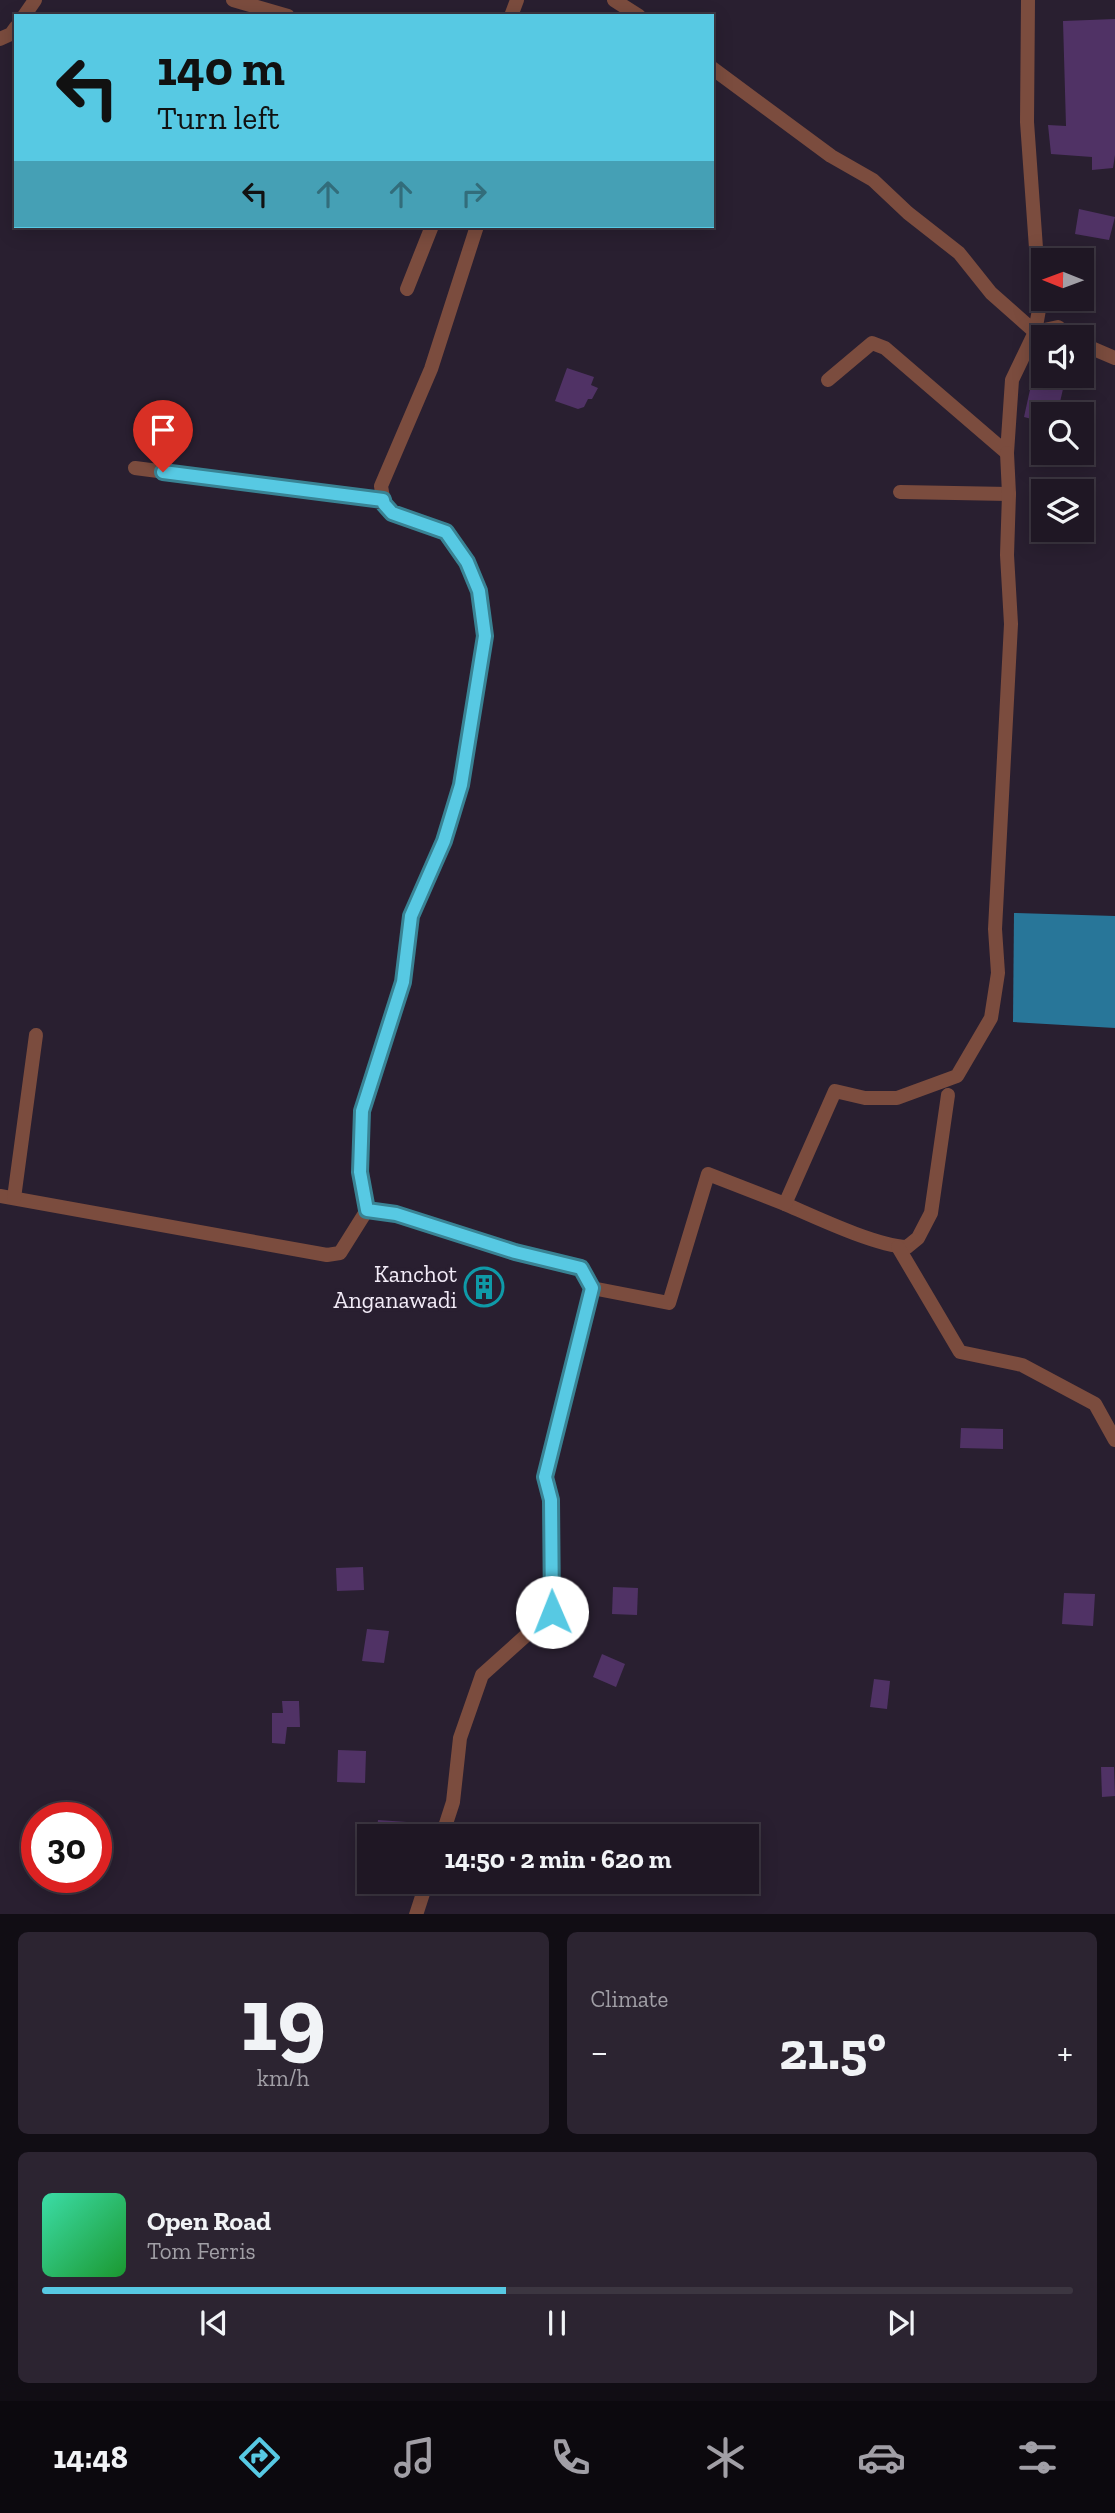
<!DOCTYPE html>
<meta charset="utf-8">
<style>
body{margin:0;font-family:"Zilla Slab",serif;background:#2c2431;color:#f1f3f6;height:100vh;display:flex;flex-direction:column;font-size:26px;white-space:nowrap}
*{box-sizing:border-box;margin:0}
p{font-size:23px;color:#a19fa6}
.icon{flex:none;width:38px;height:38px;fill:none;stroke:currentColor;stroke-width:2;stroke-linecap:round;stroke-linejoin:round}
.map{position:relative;height:1914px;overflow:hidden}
.side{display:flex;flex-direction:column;gap:18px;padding:18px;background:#110d14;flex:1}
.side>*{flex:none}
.banner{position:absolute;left:14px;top:14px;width:700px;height:214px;border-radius:0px;box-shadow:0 4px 18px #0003,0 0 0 2px #3c3641;background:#57c9e3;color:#111;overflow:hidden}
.needle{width:46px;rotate:271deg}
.buttons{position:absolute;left:1031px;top:248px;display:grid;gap:14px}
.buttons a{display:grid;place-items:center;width:63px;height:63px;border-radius:0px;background:#1f1724;box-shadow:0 4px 18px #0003,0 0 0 2px #3c3641;font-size:35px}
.speed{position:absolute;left:21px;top:1802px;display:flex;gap:14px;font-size:35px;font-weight:700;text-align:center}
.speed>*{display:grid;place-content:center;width:91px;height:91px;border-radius:50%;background:#1f1724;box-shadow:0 4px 18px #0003,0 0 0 2px #3c3641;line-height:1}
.speed .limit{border:10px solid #d22;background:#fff;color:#111}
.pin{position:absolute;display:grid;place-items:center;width:60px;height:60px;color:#fff;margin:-72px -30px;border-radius:50% 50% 50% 0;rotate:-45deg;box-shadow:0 0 7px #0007}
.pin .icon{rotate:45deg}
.me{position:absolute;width:77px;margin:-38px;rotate:359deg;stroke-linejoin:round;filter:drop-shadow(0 0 5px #0008)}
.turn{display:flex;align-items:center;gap:24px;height:147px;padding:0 28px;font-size:32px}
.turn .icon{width:91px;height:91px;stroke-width:2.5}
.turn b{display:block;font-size:49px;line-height:60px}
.lanes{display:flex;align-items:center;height:66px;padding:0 28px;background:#0003;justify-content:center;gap:35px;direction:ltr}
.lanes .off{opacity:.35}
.big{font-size:52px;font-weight:700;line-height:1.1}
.side .tile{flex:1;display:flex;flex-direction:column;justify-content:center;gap:10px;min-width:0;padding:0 24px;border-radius:10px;background:#2c2431}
.side .dial{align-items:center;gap:0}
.dial b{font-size:91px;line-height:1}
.song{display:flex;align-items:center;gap:21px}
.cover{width:84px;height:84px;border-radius:10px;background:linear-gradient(135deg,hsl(160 70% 55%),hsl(130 70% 35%))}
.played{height:7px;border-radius:4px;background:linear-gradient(90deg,#57c9e3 45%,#3c3641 45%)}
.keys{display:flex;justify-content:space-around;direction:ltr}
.heat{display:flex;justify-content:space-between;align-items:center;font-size:38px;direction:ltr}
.side .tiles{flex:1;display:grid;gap:18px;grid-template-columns:1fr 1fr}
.tile:last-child{grid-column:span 2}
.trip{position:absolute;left:357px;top:1824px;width:402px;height:70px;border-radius:0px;background:#1f1724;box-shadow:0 4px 18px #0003,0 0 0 2px #3c3641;font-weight:700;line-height:70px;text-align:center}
.menu{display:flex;height:112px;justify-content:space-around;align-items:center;background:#0c090e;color:#a19fa6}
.menu .icon{width:49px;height:49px}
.menu .selected{color:#57c9e3}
.menu b{font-size:32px;color:#f1f3f6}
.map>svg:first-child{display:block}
</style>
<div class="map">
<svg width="1115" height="1915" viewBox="0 0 1115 1915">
<rect width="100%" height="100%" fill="#291f30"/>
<path fill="#287699" d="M1014,913L1115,916V1028L1013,1022Z"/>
<g fill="#503265">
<path d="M1115,19V155L1113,168L1092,170V157L1051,154L1048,125L1066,126L1063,21Z"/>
<path d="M1079,209L1115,217L1109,240L1075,234Z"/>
<path d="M567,368L594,377L591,385L598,388L592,399H588L584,407L578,409L555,401Z"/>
<path d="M1033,376H1066L1057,415H1043V422L1024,417Z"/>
<path d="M961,1428L1003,1429V1449L960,1448Z"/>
<path d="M363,1567L364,1590L337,1591L336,1568Z"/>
<path d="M613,1587L638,1588L637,1615L612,1614Z"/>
<path d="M1064,1593L1095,1594L1093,1626L1062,1624Z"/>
<path d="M367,1629L389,1631L384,1663L362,1661Z"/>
<path d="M602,1654L625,1664L616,1687L593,1677Z"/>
<path d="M874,1679L890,1681L887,1709L870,1707Z"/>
<path d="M282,1701H299L300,1727H287L285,1744L272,1743V1713H283Z"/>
<path d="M338,1750L366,1751L365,1783L337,1782Z"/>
<path d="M1101,1767H1114L1115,1796L1102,1797Z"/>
<path d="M378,1820L407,1822V1836H376Z"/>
</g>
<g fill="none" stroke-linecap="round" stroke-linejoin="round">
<g stroke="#7b4c3e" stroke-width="14">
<path d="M233,0L288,16"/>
<path d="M614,0L639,16"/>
<path d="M24,16L35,0"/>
<path d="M511,16L517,0"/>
<path d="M0,39L11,34L16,27"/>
<path d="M712,68L831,156L873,180L908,213L959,253L991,293L1035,332L1040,304L1027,122L1028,0"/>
<path d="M477,226L431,369L381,486L384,504L392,513L446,532L467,562L479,591L485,636L461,785L444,841L411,916L403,982L362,1111L361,1172L367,1210L396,1214L515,1252L581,1268L592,1288"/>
<path d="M407,289L432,226"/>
<path d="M1082,344L1115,358"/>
<path d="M828,380L872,343L885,348L1007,453L1012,380L1035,332L1058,327L1072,338"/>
<path d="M135,468L383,500"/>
<path d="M900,492L1009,494"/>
<path d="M0,1196L327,1255L340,1253L367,1210"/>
<path d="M14,1198L36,1035"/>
<path d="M785,1204C815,1217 876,1246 907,1247L918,1238L931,1213L948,1095"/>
<path d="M898,1247L960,1352L1022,1365L1095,1404L1115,1440"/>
<path d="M442,1836L453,1802L460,1738L482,1675L552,1612L551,1500L545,1477L592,1288L669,1303L708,1174L785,1204L835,1091L865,1098H897L957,1076L991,1018L998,973L995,929L1011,624L1007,555L1009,494L1007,453"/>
<path d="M416,1915L427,1881"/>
</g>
</g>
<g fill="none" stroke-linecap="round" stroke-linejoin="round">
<defs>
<path id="route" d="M163,472L383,500L384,504L392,513L446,532L467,562L479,591L485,636L461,785L444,841L411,916L403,982L362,1111L360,1172L367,1210L396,1214L515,1252L581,1268L592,1288L545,1477L551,1500L552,1612"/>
</defs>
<use href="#route" stroke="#398394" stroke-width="18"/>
<use href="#route" stroke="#57c9e3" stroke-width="12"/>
</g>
<defs>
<symbol id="building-ring" viewBox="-11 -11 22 22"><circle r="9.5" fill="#291f30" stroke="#0f9aa8" stroke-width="1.5"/><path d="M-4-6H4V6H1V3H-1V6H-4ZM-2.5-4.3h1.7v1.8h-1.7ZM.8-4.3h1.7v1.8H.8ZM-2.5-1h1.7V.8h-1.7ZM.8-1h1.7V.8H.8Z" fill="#0f9aa8"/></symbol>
</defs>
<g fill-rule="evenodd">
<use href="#building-ring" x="462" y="1265" width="44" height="44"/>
</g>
<g text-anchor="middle" stroke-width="7" stroke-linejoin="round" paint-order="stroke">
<g font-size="23" fill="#f3ecf8" stroke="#291f30" text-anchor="end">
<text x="457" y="1282">Kanchot<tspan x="457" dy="26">Anganawadi</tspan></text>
</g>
</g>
</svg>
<div class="buttons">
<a><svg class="needle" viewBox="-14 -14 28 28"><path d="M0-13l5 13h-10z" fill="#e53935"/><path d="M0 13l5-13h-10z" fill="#a19fa6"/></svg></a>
<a><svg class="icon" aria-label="sound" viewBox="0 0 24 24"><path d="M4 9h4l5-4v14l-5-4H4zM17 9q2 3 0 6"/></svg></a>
<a><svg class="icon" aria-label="search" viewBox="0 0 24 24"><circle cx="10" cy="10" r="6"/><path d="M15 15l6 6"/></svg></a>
<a><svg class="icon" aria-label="layers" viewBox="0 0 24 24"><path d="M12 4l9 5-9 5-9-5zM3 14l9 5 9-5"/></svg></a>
</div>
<div class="speed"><div class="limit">30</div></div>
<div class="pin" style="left:163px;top:472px;background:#d93025"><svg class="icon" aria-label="arrive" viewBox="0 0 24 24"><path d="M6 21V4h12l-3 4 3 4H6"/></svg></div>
<svg class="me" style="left:552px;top:1612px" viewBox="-20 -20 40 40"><circle r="19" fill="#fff"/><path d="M0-13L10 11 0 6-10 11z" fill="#57c9e3"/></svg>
<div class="trip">14:50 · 2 min · 620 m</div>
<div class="banner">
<div class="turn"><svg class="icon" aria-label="left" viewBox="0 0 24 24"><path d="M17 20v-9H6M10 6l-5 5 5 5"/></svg><div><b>140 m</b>Turn left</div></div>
<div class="lanes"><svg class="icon" aria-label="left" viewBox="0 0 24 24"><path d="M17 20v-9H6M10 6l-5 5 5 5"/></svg><svg class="icon off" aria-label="ahead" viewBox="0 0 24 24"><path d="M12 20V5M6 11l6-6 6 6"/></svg><svg class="icon off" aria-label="ahead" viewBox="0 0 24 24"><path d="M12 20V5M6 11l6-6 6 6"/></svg><svg class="icon off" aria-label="right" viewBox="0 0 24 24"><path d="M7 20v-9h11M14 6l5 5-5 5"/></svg></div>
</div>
</div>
<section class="side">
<div class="tiles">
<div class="tile dial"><b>19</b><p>km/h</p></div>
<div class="tile"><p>Climate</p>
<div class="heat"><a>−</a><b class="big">21.5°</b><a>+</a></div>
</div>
<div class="tile">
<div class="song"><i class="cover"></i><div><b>Open Road</b><p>Tom Ferris</p></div></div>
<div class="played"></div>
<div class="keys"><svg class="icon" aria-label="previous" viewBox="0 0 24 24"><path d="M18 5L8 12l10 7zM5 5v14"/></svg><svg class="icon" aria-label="pause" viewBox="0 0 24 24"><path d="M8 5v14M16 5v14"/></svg><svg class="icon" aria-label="next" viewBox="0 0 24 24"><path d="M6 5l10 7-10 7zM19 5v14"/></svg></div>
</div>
</div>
</section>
<nav class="menu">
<b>14:48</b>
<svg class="icon selected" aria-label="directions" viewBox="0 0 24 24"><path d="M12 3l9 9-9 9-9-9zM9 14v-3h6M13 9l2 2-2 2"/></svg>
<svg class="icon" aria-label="music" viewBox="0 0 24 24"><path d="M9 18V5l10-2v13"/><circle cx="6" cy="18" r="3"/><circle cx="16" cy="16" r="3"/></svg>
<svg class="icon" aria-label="phone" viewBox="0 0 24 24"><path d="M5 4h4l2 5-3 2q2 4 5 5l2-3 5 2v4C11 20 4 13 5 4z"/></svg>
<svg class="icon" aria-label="climate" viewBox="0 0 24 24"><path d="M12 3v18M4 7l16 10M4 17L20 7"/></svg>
<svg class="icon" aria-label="car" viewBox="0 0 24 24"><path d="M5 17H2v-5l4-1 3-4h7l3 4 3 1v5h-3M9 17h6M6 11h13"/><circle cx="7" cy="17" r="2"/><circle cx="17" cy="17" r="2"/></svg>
<svg class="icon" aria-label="filters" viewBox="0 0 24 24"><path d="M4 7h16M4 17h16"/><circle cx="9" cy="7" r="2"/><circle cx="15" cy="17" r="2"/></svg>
</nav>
